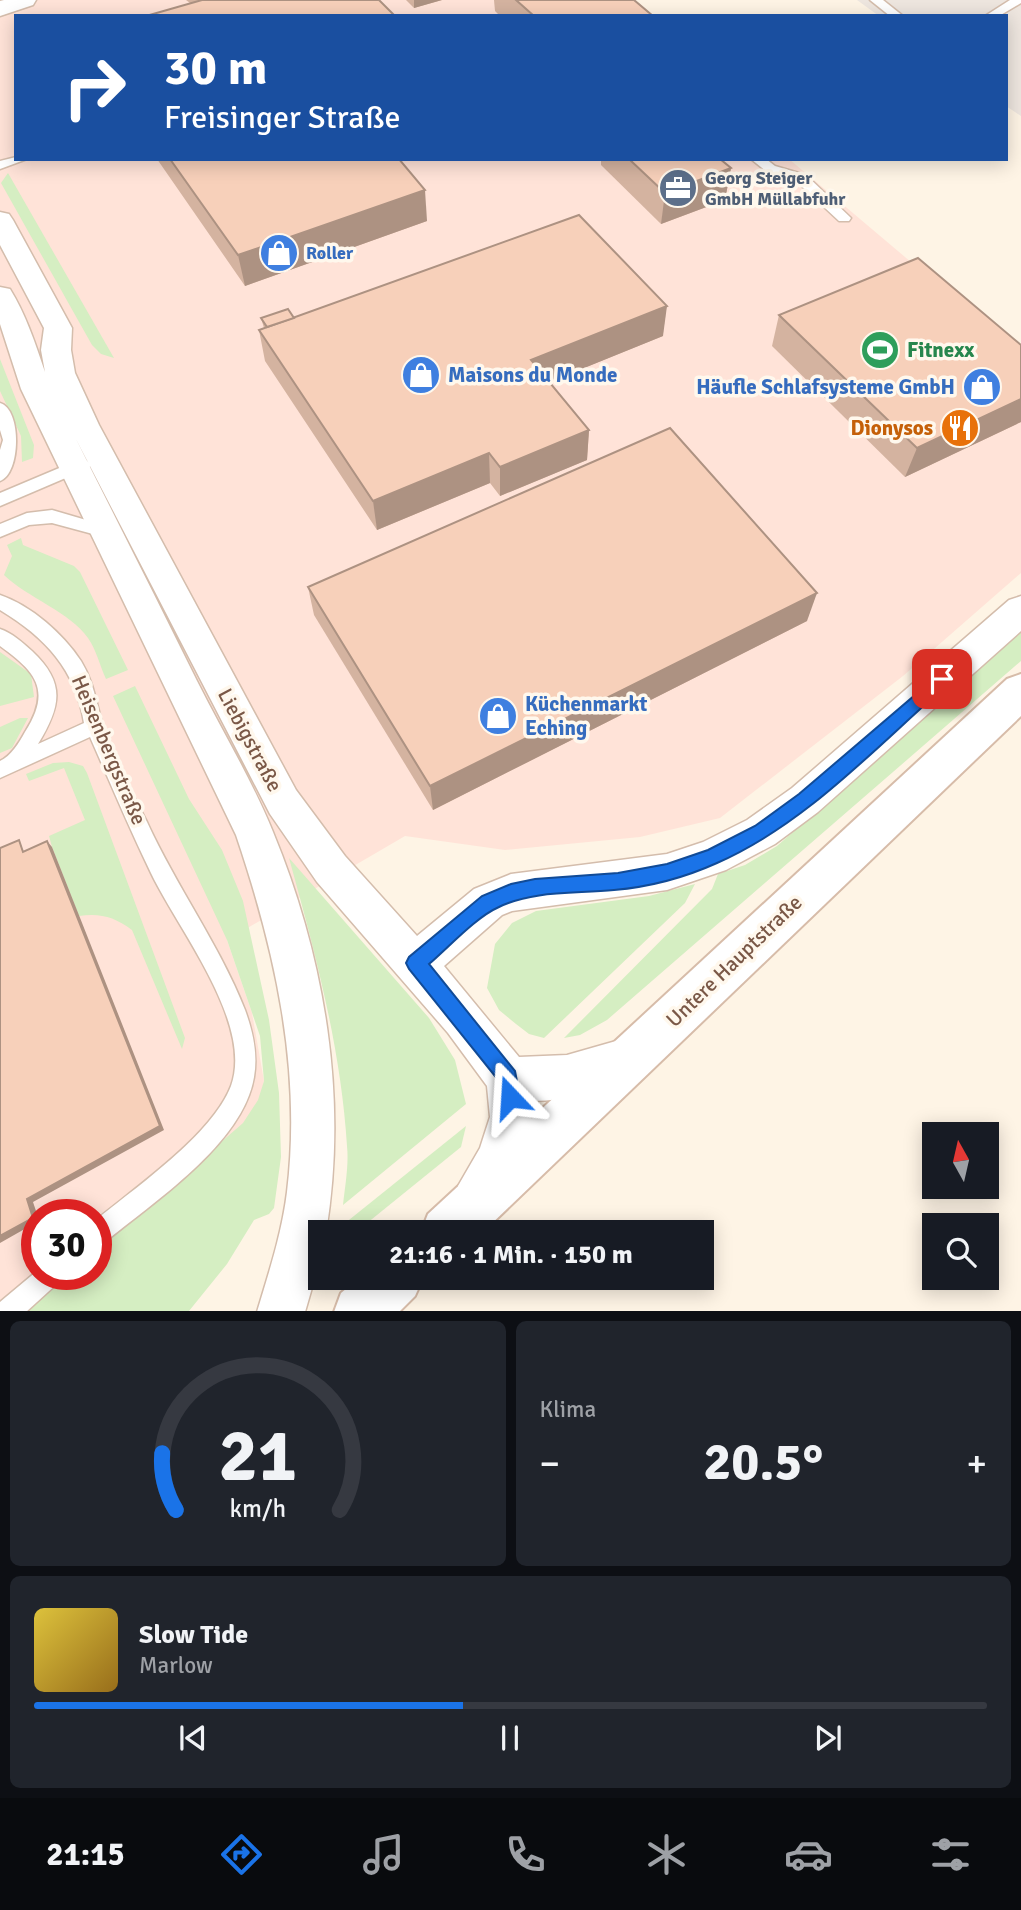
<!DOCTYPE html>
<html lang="de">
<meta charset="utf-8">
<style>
body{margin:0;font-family:Signika,sans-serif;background:#20242c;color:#f1f3f6;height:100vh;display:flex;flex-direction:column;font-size:26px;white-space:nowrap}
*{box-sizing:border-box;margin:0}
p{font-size:23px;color:#9ea1a6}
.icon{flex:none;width:38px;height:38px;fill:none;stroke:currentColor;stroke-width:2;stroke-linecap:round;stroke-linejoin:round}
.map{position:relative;height:1311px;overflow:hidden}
.side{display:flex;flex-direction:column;gap:10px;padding:10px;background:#0d0f14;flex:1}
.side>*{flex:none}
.banner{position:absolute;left:14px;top:14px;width:994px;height:147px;border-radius:0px;box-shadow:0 4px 18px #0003;background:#1a4fa0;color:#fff;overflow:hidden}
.needle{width:46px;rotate:352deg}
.tools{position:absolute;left:922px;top:1122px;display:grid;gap:14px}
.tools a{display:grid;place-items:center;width:77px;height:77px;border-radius:0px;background:#171b24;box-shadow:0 4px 18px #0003;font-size:35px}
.speed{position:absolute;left:21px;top:1199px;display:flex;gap:14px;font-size:35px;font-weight:700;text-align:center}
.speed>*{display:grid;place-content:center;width:91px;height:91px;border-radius:50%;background:#171b24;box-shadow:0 4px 18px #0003;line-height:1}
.speed .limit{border:10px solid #d22;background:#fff;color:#111}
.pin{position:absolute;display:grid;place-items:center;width:60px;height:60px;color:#fff;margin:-30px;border-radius:14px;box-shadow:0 4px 10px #0006}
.me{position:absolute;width:77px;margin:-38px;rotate:340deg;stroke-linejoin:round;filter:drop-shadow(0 0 5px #0008)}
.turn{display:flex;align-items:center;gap:24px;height:147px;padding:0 35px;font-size:32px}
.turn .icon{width:91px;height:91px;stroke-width:2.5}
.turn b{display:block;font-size:49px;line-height:60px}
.big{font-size:52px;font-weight:700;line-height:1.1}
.side .widget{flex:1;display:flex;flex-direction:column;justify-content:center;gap:10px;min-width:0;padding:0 24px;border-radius:10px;background:#20242c}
.side .dial{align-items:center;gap:0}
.dial svg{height:182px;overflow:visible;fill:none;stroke:#363941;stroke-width:7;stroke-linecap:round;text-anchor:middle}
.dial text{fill:#f1f3f6;stroke:none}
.song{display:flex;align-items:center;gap:21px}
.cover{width:84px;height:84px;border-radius:10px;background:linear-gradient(135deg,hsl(50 70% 55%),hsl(40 70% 35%))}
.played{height:7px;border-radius:4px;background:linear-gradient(90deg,#1a73e8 45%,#363941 45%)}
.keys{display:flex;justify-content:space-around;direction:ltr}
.heat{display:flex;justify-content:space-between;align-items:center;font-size:38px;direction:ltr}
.side .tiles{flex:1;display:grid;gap:10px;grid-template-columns:1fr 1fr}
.widget:last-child{grid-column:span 2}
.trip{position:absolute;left:308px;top:1220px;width:406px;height:70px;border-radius:0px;background:#171b24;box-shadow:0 4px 18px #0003;font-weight:700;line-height:70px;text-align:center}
.dock{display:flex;height:112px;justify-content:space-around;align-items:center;background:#090b0e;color:#9ea1a6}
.dock .icon{width:49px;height:49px}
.dock .selected{color:#1a73e8}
.dock b{font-size:32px;color:#f1f3f6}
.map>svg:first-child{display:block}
</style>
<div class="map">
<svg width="1021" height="1312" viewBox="0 0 1021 1312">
<rect width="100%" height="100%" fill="#fef4e5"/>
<path fill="#ffe3d8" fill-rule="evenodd" d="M0,0H601L620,16H16V159H789L1021,355V573L903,676L720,818L640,837L505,850L405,836L227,940L252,1013L264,1081L243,1177L130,1311L0,1312ZM37,1214H96V1274H37Z"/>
<path fill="#eee6df" d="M857,0H1021V116L1006,106V16H879Z"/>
<g fill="#d5eec2">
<path d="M8,173L114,358L101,354L92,345L1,183Z"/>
<path d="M0,359L34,445L33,458L22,462L21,436L0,391Z"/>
<path d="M21,538L23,545L74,566L80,572L128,670L106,679C100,666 96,649 88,638C70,612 28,598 4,575L12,556L7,545Z"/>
<path d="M1021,632V661L607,1020L580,1035L564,1038L712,889L718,874L745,865L777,846Z"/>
<path d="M0,652L31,674L34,697L0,706Z"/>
<path d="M135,686L189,799L222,850L243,901L269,1020L279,1093L281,1157L274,1208L269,1214L254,1220L227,1264L189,1311L27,1312L70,1274H96V1251L243,1123L258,1100L264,1081L260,1036L227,940L113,696Z"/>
<path d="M20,718H28L12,748L0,753V727Z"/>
<path d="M69,762L83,766L87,773L185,1038L182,1049L132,930C114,917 101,913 79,916L52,847L49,836L85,820L64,768L29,781L26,774L53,763Z"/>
<path d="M289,858L429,1018L455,1060L466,1104L343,1205C345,1186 349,1165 347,1146C341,1048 315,952 289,858Z"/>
<path d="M695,884L685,903L544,1038L529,1034L516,1024L499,1010L487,988L495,944L512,923L536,911L649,896Z"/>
<path d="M466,1126L461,1147L356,1232H334Z"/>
</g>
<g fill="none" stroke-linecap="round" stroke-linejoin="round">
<defs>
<g id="lane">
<path d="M870,0H883L903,16H890Z"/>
<path d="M1010,0H1021V3L999,16H985Z"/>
<path d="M16,157V159H27L0,169V161Z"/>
<path d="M751,159H766L775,166L806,175L851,218L849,221H839L796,181L767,172Z"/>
<path d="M0,403C22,409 21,474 0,481V450L3,440L0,430Z"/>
<path d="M83,458L91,464L89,468L0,506V493Z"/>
<path d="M52,510L110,527L112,531L104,537L52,523L29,525L0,537V524L27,513Z"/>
<path d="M0,595C32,606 63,634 81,661C94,682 96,703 103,726C111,755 133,794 147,822C176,886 219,944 245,1010C253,1032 258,1054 254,1077C243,1144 153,1202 104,1243L96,1246V1220C136,1187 212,1135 231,1086C254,1023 177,928 151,873C129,828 110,782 90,737L0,778V761C11,756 19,743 25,732C52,690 36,672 0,646V629C12,633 23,643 32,651C66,683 61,706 38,744L84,723C76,670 45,637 0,610Z"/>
<path d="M37,1271V1274H63L59,1282L26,1312H0V1302Z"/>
</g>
<g id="street">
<path d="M4,0H36L33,5L0,16V1Z"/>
<path d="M0,212L9,214L13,220L72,328L71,350L75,373L99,425L296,790L345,856L417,936L474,889L511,874L667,854L703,842L747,820L792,788L1009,600L1021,596V631L818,812L775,844L726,870L667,890L512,911L502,915L444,966L519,1057L567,1055L623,1039L638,1045L644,1060L638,1075C604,1089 570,1101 532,1101C535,1125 517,1187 496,1202C493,1205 485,1207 481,1209L465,1202L458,1186L480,1148L490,1117L487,1086L448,1033L317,882L270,814L76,439C116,519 157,600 197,681C222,731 252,780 273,832C325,958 348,1098 326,1232H320V1260L305,1312H257C269,1272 282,1233 287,1192C302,1070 275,950 236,835L21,389L0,324V287L10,289C26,315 35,343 45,372L41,350L44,328L0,245Z"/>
</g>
<g id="secondary">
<path d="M1021,674V716L483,1232H421L428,1214L1007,679Z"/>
<path d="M359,1278H423L415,1296L399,1312H334L341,1293Z"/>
</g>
</defs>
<use href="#lane" stroke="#d4bdac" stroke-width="3"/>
<use href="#street" stroke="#d4bdac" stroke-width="3"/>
<use href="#secondary" stroke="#d7bca9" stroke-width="4"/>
<use href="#lane" fill="#fff" fill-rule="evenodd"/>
<use href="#street" fill="#fff" fill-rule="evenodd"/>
<use href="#secondary" fill="#fff" fill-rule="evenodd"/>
</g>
<g fill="#d4b3a0">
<path d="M186,0H379L190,3Z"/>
<path d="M406,0H442L414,8Z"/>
<path d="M494,0H634L653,16H500L495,11Z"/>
<path d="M157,159H404L400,160L427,221L245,286Z"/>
<path d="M601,159H720L731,168L725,200L661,224L601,165Z"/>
<path d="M779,315L1021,345V422L905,477L772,346Z"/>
<path d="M261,318H294L663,336L549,382L589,430L587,460L500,496L490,483L377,530L265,361L259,330L264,328Z"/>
<path d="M308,587L807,621L433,810L314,615Z"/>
</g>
<g fill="#ad9282">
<path d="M414,0H442L414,8Z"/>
<path d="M731,168L725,200L661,224L665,193Z"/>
<path d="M425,190L427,221L245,286L238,255Z"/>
<path d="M667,306L663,336L530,390L531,360Z"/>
<path d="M1021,399V422L905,477L917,448Z"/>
<path d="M589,430L587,460L500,496V467Z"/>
<path d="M489,453L490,483L377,530L373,501Z"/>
<path d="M817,593L807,621L433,810L430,786Z"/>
<path d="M47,841L52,847L164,1130L33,1202L37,1214V1222L0,1243V1236L27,1199Z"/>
</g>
<g fill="#f7d0ba" stroke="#ad9282" stroke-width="2">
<path d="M202,0H379L395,16H146Z"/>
<path d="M516,0H634L653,16H534Z"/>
<path d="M170,159H399L425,190L238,255Z"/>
<path d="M629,159H720L731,168L665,193Z"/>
<path d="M579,215L667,306L531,360L589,430L500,467L489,453L373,501L259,330Z"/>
<path d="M918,258L1021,345V399L917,448L779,315Z"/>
<path d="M288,309L294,318L267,327L261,318Z"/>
<path d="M670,428L817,593L430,786L308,587Z"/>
<path d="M19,840L23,852L47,841L160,1126L27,1199L33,1218L0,1236V848Z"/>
</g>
<path fill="#1a73e8" stroke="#114b97" stroke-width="2" d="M942,672L948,674V684C876,747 806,824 717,863C686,877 649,887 614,890C576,894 534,890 499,907C476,917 449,947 429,964L515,1071L520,1097L517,1104L510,1107L503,1104L499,1081L409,969L406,963L409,957L482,896L511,884L535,879L618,873L667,864L708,850L755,826L799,794Z"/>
<defs>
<symbol id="office-disc" viewBox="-11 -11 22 22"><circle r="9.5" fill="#5c6f8a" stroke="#fff8ed"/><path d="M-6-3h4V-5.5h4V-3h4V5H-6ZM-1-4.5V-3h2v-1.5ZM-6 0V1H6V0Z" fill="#fff"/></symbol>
<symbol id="shop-disc" viewBox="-11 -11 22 22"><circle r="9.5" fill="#3f7fe0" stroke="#fff8ed"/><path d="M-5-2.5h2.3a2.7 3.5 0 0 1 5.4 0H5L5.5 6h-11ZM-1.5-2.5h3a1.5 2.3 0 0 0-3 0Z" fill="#fff"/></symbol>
<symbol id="stadium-disc" viewBox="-11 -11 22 22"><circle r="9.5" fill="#2e9e5b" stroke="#fff8ed"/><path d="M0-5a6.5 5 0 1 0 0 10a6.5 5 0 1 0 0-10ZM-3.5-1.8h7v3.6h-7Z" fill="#fff"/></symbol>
<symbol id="restaurant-disc" viewBox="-11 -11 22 22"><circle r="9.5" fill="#e8710a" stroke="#fff8ed"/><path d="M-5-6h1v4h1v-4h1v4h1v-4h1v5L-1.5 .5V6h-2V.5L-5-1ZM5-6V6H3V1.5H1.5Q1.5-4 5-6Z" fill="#fff"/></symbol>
</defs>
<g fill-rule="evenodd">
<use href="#office-disc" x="656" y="166" width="44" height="44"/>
<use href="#shop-disc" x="257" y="231" width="44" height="44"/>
<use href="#stadium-disc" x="858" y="328" width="44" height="44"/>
<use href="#shop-disc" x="399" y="353" width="44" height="44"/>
<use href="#shop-disc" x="960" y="365" width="44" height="44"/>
<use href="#restaurant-disc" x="938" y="406" width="44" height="44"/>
<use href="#shop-disc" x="476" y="694" width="44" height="44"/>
</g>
<g text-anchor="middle" stroke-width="7" stroke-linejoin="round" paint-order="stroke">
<g font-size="18" font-weight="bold" fill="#4e5e75" stroke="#fff8ed" text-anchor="start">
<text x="705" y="184">Georg Steiger<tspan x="705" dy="21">GmbH Müllabfuhr</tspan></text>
</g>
<g font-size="18" font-weight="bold" fill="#366cbe" stroke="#fff8ed" text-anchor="start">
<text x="306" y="259">Roller</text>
</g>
<g font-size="21" font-weight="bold" fill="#27864d" stroke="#fff8ed" text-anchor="start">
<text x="907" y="357">Fitnexx</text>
</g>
<g font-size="21" font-weight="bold" fill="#366cbe" stroke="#fff8ed" text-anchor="start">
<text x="448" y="382">Maisons du Monde</text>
<text x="955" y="394" text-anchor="end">Häufle Schlafsysteme GmbH</text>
<text x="525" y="711">Küchenmarkt<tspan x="525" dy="24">Eching</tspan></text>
</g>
<g font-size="21" font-weight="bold" fill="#c56008" stroke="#fff8ed" text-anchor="end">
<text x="933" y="435">Dionysos</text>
</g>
<g font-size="21" fill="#7a5847" stroke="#fff8ed">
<text transform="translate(250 740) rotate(62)" y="7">Liebigstraße</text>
<text transform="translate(109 750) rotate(67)" y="7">Heisenbergstraße</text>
<text transform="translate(734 961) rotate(-44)" y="7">Untere Hauptstraße</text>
</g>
</g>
</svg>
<div class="tools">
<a><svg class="needle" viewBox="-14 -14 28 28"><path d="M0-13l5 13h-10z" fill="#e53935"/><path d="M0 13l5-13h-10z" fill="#9ea1a6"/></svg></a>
<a><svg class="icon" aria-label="search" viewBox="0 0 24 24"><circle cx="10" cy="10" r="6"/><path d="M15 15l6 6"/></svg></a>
</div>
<div class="speed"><div class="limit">30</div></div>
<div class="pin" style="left:942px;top:679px;background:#d93025"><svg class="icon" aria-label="arrive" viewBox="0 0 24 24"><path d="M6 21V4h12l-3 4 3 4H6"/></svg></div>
<svg class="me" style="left:510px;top:1097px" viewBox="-20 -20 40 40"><path d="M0-17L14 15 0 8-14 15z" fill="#1a73e8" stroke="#fff" stroke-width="4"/></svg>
<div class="trip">21:16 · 1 Min. · 150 m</div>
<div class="banner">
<div class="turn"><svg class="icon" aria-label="right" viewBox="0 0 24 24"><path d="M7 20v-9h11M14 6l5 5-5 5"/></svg><div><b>30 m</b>Freisinger Straße</div></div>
</div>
</div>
<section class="side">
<div class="tiles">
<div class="widget dial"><svg viewBox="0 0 100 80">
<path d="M14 69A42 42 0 1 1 86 69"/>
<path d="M14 69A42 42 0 0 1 8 44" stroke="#1a73e8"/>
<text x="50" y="56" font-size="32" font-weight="700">21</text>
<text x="50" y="72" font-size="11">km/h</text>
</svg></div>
<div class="widget"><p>Klima</p>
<div class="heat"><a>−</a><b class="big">20.5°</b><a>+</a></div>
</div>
<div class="widget">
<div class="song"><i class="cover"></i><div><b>Slow Tide</b><p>Marlow</p></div></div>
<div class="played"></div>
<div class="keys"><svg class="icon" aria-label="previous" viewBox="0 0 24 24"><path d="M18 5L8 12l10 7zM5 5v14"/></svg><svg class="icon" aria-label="pause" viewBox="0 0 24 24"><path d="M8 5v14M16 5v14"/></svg><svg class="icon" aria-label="next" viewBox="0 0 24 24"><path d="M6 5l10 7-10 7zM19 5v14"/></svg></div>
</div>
</div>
</section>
<nav class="dock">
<b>21:15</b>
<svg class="icon selected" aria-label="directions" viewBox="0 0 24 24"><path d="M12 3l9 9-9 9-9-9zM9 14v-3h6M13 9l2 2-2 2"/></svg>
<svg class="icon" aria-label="music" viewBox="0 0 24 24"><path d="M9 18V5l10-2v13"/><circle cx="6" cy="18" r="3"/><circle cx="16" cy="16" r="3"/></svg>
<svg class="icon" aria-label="phone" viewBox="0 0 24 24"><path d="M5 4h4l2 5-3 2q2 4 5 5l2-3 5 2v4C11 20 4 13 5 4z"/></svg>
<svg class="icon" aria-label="climate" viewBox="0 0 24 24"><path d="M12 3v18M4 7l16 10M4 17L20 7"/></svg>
<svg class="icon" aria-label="car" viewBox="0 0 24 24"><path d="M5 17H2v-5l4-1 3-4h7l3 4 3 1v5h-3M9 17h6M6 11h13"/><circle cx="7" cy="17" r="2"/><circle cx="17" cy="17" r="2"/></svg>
<svg class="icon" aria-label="filters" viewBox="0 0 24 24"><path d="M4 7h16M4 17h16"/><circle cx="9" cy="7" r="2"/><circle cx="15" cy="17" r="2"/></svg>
</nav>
